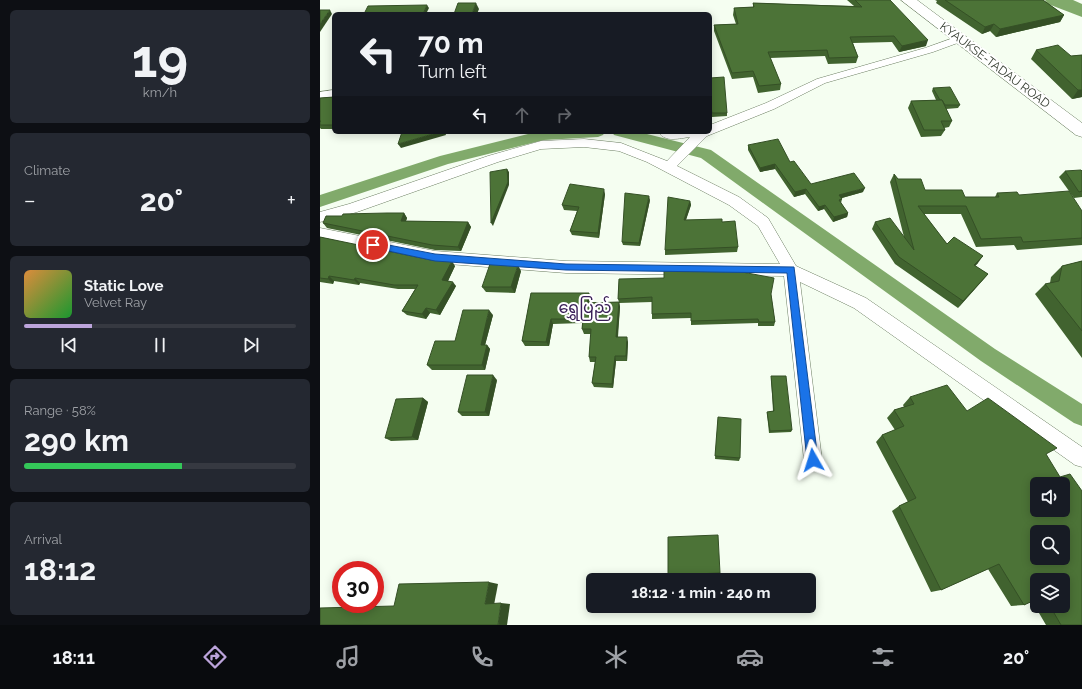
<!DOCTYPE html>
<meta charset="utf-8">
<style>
body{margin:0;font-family:Raleway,"Noto Sans Myanmar",sans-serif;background:#242831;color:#f1f3f6;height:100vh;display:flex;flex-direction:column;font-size:15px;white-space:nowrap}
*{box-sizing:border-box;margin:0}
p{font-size:13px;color:#9ea1a6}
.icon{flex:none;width:22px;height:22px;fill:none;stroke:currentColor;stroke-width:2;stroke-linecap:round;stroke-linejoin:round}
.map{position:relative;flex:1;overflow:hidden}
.panel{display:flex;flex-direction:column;gap:10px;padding:10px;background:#0d0f14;width:320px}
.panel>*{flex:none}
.hud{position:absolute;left:12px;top:12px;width:380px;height:122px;border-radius:6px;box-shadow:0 2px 10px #0003;background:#171b24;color:#f1f3f6;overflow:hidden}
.fabs{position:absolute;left:710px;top:477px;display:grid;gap:8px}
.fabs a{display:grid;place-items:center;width:40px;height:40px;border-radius:6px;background:#171b24;box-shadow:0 2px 10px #0003;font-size:20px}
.speed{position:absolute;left:12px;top:561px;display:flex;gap:8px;font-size:20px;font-weight:700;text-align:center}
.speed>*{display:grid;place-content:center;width:52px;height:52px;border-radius:50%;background:#171b24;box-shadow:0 2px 10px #0003;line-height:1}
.speed .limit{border:6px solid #d22;background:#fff;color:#111}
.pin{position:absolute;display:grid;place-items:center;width:34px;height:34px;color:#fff;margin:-17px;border:2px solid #fff;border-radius:50%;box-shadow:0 1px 4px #0007}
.me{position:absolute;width:44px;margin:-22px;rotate:354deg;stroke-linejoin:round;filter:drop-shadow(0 0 3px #0008)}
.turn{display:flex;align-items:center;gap:14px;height:84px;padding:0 20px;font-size:18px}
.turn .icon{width:52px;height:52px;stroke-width:2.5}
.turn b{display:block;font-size:28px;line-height:34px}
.lanes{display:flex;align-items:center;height:38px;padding:0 20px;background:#0003;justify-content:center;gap:20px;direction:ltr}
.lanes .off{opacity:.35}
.big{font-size:30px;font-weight:700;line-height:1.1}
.panel .card{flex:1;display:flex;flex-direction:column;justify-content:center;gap:6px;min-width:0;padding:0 14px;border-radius:6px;background:#242831}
.panel .dial{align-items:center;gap:0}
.dial b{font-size:52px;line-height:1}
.song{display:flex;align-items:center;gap:12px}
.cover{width:48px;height:48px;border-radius:6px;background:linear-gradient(135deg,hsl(30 70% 55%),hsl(130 70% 35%))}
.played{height:4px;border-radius:2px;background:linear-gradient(90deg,#bca4db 25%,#363941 25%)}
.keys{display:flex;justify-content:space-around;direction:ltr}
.heat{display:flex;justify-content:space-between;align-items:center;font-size:22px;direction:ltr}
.charge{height:6px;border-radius:3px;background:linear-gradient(90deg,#34c759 58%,#363941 0)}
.trip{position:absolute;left:266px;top:573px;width:230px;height:40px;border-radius:6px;background:#171b24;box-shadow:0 2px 10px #0003;font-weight:700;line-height:40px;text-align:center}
.tab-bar{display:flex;height:64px;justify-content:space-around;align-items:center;background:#090b0e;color:#9ea1a6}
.tab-bar .icon{width:28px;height:28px}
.tab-bar .selected{color:#bca4db}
.tab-bar b{font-size:18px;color:#f1f3f6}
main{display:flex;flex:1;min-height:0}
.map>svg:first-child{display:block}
</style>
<main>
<section class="panel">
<div class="card dial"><b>19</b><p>km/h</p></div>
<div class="card"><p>Climate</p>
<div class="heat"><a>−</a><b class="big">20°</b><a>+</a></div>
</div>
<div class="card">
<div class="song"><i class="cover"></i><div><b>Static Love</b><p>Velvet Ray</p></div></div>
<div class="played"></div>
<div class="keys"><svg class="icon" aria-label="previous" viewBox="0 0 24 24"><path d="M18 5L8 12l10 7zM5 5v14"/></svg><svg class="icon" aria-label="pause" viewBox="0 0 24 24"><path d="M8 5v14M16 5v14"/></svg><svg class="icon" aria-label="next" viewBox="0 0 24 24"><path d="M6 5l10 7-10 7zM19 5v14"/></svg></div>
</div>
<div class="card"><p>Range · 58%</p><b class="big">290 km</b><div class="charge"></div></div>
<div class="card"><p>Arrival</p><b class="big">18:12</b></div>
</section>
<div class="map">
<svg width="762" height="625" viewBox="0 0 762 625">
<rect width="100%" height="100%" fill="#f5fef1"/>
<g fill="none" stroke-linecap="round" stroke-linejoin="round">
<g fill="#81aa6b" fill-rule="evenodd">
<path d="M216,132H285L283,135L278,137L224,140L128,164L0,207V195L120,156Z"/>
<path d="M292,132H319L391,150L675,349L762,404V426L754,423L661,361L381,158L294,135Z"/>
</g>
<path fill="#81aa6b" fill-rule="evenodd" d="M725,0H753L762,4V17L728,4Z"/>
<defs>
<g id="minor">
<path d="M639,36L643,37L644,39L643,41L613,52L505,83L454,109L387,136L357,166L419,197L448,218L476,266L546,298L762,447V467L755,465L534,308L480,282L502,460L500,467L493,469L486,467L484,460L464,276L246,273L115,263L0,240V228L115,251L246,261L460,264L438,226L409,205L327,162L299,151L264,147L221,149L178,162L37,212L0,222V212L29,204L168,156L221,141L264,139L301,143L347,161L370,137C360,138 345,143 339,132H390V125L446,103L497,79L605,48Z"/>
<path d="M14,90V98L0,100V92Z"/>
</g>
<path id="secondary" d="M581,0H597L762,123V137L756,135Z"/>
</defs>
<use href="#minor" stroke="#6d7f63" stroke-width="1"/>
<use href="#secondary" stroke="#6d7f63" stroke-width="1"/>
<use href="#minor" fill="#fff" fill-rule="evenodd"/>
<use href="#secondary" fill="#fff" fill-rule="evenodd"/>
</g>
<g fill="#41632f" fill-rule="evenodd">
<path d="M527,0H570L606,46L579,52L572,42L533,43L538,57L536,63L508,64L505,56L450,58L461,84L460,90L438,93L433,77L412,79L394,31V25L416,24L413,15L414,8L433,7V3L534,6Z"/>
<path d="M615,0H723L744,15L740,22L676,37L670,31L662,34L616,3L617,1Z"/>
<path d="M716,50L751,56L762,55V97L752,99L711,59Z"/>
<path d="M390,78L407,113V116L392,117L390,102Z"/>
<path d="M613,88L640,105L638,108L626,109L632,121L629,127L624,128L625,130L621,136L601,137L588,108L591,101L616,100L612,91Z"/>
<path d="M14,97V129H1L0,128V98Z"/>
<path d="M428,145L470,162L491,184L543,192L522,198V199L521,203L528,213L527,217L513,222L504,209L498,211L485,194L474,197L455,169L440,172L428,150Z"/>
<path d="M745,171H762V197L754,198L739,177Z"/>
<path d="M574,174L578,179L605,190L645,197H675L677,193L699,195L762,211V245L697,250L694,245L656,247L641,214H604L627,244L658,263L655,266L668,274L662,281L638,308L575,264L552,229L555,222L584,237L570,182Z"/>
<path d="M285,194L279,238L252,235L250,231L257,211L244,210L242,205Z"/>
<path d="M330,200L320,246L303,245L302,242Z"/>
<path d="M370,201L371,205L366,220L402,222L418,247L417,252L345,255V250Z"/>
<path d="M84,213L87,218L86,221L148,222L151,227L141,251L115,250L7,228L3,223Z"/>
<path d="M0,237L135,266L128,281L136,286L120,315L110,313L106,319L87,315L82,311L95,289H78L40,283L39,285L14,281L13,284L0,282Z"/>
<path d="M762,261V358L715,294L725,284L730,283L731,277L742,266Z"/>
<path d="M201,271L195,293L166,292L162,287Z"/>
<path d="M299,279L451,294L455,322L454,326H438V323L371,325V318L332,319V302L299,303L300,307L298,337L308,342L307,361H296L293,388L274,387L272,383L275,362H270L269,357L271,334H264L262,329V323L233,324L229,346H205L202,341L211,293H269L270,299V302H299L298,299Z"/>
<path d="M173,315L165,345H167L170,349L165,370H112L107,365L135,341Z"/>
<path d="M451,376L472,430L471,432L449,433L447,414V412L453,411L451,378Z"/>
<path d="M177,380L169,416H142L138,412Z"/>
<path d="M590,397L647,411L726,454L762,625H726L712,601L704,605L691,606L668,569L621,590L611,592L572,511L579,506L588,502L556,442L562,435L575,430L567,418L574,410L584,407L583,405ZM717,580L743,606H717Z"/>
<path d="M103,398L108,402L98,440L71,441L65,438Z"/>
<path d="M398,417L420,458L419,461L395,459Z"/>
<path d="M400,573V574L349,576L348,575Z"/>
</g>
<g fill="#355026">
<path d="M156,3L159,9L157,14H152Z"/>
<path d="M107,5L109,8L106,14H103Z"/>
<path d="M10,10L12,14L0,32V24Z"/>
<path d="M744,15L740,22L676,37L680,29Z"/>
<path d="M674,24L670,31L662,34L665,27Z"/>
<path d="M608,40L606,46L579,52L582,46Z"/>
<path d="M758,90H762V97L752,99Z"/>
<path d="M120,132H125L126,135L81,148L78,144Z"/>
<path d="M455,164V169L440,172V168Z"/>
<path d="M187,169L189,172V185L173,226L171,223Z"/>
<path d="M545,188L543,192L518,199L519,195Z"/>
<path d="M284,189L285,194L279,238L278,233Z"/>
<path d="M486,189L485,194L474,197L475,192Z"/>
<path d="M329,196L330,200L320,246L319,243Z"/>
<path d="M370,201L371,205L364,225V220Z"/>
<path d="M505,205L504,209L498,211L499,207Z"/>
<path d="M84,213L87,218L84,226L81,221Z"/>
<path d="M528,213L527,217L513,222L514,217Z"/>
<path d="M148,222L151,227L141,251L138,247Z"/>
<path d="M663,256L658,263L649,272L654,265Z"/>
<path d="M132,261L135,266L126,285L122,280Z"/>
<path d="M198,265L201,271L195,293L191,287Z"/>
<path d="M668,274L662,281L638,308L643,301Z"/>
<path d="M9,276L14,281L13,284L8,279Z"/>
<path d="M35,278L40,283L39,285L34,280Z"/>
<path d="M133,282L136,286L120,315L116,310Z"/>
<path d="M269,293L270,299L269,308L267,303Z"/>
<path d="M299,302L300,307L297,342L296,337Z"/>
<path d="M106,308L110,313L106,319L102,314Z"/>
<path d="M169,310L173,315L164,349L161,345Z"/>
<path d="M231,319L233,324L229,346L226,342Z"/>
<path d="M307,337L308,342L307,361L306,356Z"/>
<path d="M167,345L170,349L165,370L162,365Z"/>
<path d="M295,356L296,361L293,388L292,384Z"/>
<path d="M173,375L177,380L169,416L165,412Z"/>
<path d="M103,398L108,402L98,440L92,437Z"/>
<path d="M169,582L178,584L174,605L165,604Z"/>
<path d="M181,603L190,604L187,625H178Z"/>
</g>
<g fill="#4c7337" stroke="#355026" fill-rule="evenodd">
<path d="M535,0H570L608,40L582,46L574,36L530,37L538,57L509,58L507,50L448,52L461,84L439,86L433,71L412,73L394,25L418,24L414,8L434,7L433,3L542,7Z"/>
<path d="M625,0H723L744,15L680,29L674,24L665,27Z"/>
<path d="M138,3H156L152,14H134Z"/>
<path d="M107,5L103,14H44L48,6Z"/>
<path d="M0,10H10L0,24Z"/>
<path d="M738,45L751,56L762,55V90H758L716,50Z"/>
<path d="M404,77L407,113H392L390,99V78Z"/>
<path d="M630,87L640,105H625L622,100H620L613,88Z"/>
<path d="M14,97V125H0V122L1,121H0V98Z"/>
<path d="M622,100L632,121H621L625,130H604L591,101Z"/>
<path d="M82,132H120L78,144Z"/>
<path d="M458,139L470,162L474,161L491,184L534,173L545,188L519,195L522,199L519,200L528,213L514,217L505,205L499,207L486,189L475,192L455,164L440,168L428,145Z"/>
<path d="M187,169L188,182L171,223L170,172Z"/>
<path d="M761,170L762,171V191L759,192L745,171Z"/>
<path d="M574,174L578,179H601L605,190H642L645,197H679L677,193L697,192L699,195L749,191L762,211V238L703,242L701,237L661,239L646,206H598L627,244L634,237L663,256L654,265L668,274L643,301L579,257L555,222L570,218L594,250Z"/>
<path d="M250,184L284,189L278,233L250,231L259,207L242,205Z"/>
<path d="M305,193L329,196L319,243L302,242Z"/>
<path d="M348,197L370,201L364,220L402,219V222L415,221L418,247L345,250Z"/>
<path d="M67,213H84L81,221L148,222L138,247L112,245L3,223L6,216H22L23,214Z"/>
<path d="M0,237L111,260L132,261L122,280L133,282L116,310L106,308L102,314L82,311L98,285H74L35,278L34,280L9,276L8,279L0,278Z"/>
<path d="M762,261V331L725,284L739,281L742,266Z"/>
<path d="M170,264L198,265L191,287H162Z"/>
<path d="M344,271L422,272L454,278L451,294L455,322H439L438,319L371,321V313L332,314V297L298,299L299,279L344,278Z"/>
<path d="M211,293H269L267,303L299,302L296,337H307L306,356H295L292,384L272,383L276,357H269L271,329H262L263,319H231L226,342L202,341Z"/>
<path d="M143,310H169L161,345H167L162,365H107L115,341H135Z"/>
<path d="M147,375H173L165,412H138Z"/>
<path d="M451,376H466L472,430L450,431L447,412L454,411Z"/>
<path d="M627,385L647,411L668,398L737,448L726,454L740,477L750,474L762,491V625H741L730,606H743V580H717V599L704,605L679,564L621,590L579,506L596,498L562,435L584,426L574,410L594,404L590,397ZM717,484H743V510H717ZM717,532H743V558H717Z"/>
<path d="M103,398L92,437L65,438L76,399Z"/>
<path d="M398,417L421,419L420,458L395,456Z"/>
<path d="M398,535L400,573L348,575V537Z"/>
<path d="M169,582L165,604L181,603L178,625H0V608L74,606L79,584Z"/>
</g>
<path fill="#1a73e8" stroke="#114b97" d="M53,242L115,254L246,264L474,267L498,460L496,464L493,465L489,464L487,460L467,273L246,270L115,261L50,247V243Z"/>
<g text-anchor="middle" stroke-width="4" stroke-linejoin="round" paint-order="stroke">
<g font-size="12" fill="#343c30" stroke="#fff">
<text transform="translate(675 65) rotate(37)" y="4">KYAUKSE-TADAU ROAD</text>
</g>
<g font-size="16" fill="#381d56" stroke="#fff">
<text x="265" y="313">ရွှေပြည်</text>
</g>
</g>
</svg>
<div class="fabs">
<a><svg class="icon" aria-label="sound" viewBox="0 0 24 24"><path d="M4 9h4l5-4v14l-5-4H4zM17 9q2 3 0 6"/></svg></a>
<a><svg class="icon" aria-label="search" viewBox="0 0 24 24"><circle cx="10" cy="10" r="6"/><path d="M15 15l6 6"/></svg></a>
<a><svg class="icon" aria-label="layers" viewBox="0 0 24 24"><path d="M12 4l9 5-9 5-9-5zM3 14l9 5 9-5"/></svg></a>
</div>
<div class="speed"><div class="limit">30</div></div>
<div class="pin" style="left:53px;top:245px;background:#d93025"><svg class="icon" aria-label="arrive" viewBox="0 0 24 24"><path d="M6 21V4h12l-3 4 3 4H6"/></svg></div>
<svg class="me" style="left:493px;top:460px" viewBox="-20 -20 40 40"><path d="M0-17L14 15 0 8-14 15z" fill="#1a73e8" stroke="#fff" stroke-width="4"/></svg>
<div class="trip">18:12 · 1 min · 240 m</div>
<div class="hud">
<div class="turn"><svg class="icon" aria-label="left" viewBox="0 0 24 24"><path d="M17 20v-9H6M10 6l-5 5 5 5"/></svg><div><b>70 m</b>Turn left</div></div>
<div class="lanes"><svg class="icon" aria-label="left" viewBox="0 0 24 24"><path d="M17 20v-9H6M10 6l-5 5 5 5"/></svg><svg class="icon off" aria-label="ahead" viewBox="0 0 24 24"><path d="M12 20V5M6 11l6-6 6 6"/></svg><svg class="icon off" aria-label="right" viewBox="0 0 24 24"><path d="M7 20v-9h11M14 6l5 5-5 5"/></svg></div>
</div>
</div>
</main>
<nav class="tab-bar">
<b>18:11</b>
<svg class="icon selected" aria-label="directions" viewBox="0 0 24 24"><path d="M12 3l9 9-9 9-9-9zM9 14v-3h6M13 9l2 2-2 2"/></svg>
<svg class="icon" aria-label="music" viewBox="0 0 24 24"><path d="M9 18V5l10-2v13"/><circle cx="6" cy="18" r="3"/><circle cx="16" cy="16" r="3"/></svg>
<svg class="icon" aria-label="phone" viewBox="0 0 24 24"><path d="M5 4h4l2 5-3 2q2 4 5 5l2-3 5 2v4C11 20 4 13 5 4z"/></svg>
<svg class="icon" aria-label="climate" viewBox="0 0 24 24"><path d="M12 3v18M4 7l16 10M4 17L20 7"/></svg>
<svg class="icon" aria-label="car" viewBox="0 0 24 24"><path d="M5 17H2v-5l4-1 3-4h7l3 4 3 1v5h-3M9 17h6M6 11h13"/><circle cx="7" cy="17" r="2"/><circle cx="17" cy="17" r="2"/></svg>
<svg class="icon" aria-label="filters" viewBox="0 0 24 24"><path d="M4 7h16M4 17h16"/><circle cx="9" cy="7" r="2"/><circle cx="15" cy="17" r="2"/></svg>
<b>20°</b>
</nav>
